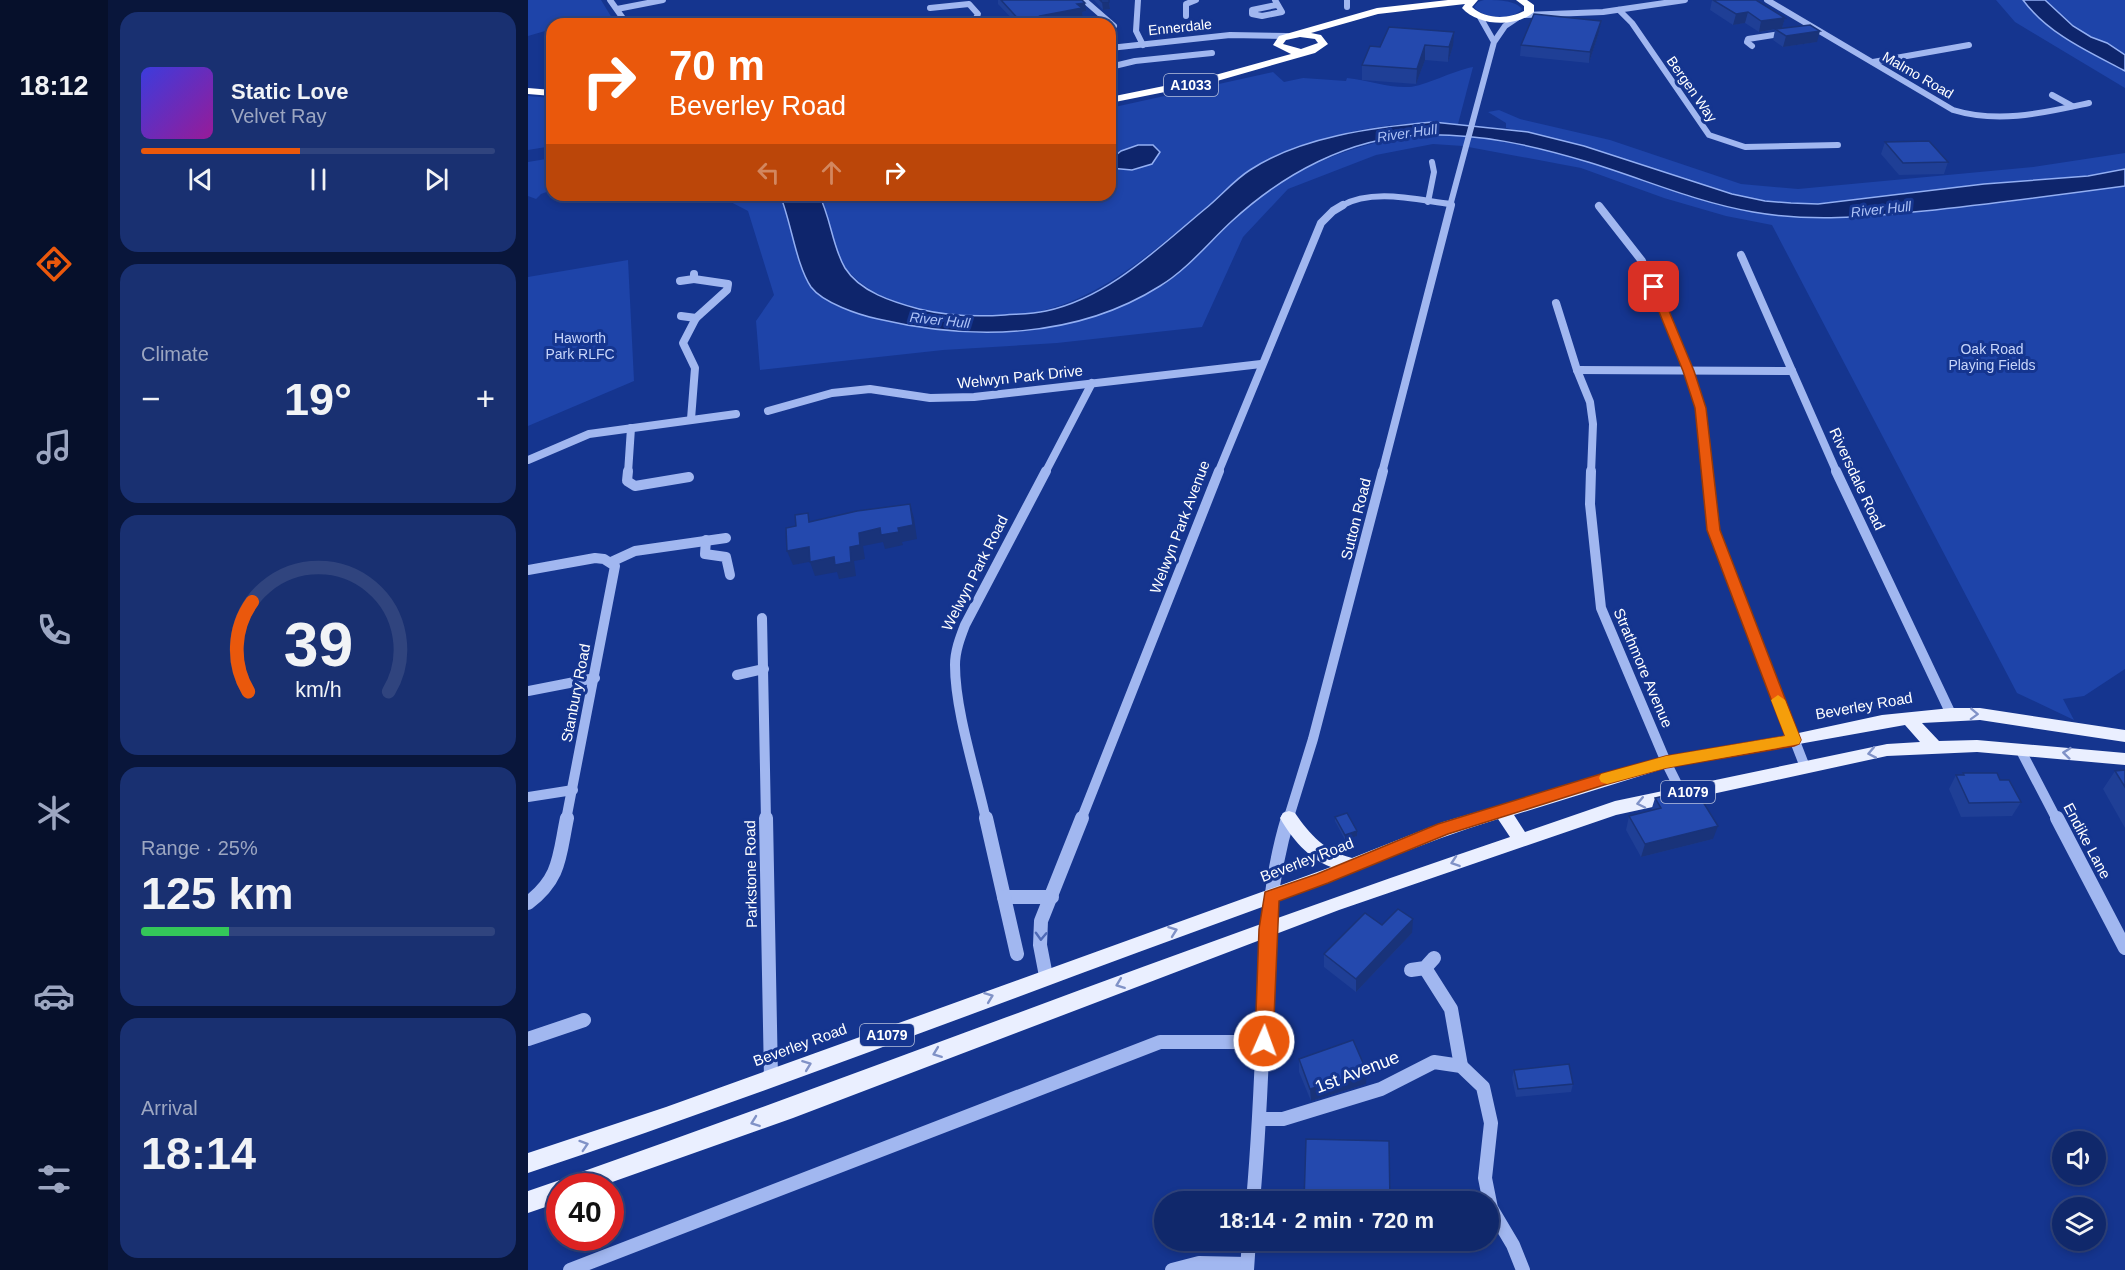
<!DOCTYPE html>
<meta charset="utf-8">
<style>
body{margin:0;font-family:Helvetica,sans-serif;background:#193071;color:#f1f3f6;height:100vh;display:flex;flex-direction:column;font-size:22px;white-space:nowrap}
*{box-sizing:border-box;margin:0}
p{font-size:20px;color:#9ca6c1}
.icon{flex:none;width:33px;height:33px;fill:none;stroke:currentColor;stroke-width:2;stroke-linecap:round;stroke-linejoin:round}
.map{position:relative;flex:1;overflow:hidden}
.side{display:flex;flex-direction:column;gap:12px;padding:12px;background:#09163b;width:420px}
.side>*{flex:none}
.hud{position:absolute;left:18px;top:18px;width:570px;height:183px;border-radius:18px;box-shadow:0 3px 9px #0003,0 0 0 2px #30447e;background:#ea580c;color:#fff;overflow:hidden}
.controls{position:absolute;left:1524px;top:1131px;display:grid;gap:12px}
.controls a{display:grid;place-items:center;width:54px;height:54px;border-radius:50%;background:#10286b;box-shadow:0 3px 9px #0003,0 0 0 2px #30447e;font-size:30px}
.speed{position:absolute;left:18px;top:1173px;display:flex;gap:12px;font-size:30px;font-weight:700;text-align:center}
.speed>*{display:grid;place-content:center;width:78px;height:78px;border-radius:50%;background:#10286b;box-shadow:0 3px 9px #0003,0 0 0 2px #30447e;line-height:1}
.speed .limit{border:9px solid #d22;background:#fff;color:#111}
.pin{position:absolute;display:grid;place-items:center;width:51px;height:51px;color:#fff;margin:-26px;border-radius:12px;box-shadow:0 3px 9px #0006}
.me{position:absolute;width:66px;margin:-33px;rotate:2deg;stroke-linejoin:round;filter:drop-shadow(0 0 4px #0008)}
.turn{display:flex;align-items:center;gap:21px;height:126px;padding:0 24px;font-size:27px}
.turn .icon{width:78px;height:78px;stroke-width:2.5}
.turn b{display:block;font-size:42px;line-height:51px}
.lanes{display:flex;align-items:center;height:57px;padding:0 24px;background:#0003;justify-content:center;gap:30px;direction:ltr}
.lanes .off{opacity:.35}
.big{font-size:45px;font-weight:800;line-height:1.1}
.side .widget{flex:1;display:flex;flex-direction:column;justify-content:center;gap:9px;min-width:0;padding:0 21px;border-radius:18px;background:#193071}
.side .dial{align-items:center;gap:0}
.dial svg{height:156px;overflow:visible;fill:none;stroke:#30447e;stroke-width:7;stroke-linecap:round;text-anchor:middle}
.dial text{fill:#f1f3f6;stroke:none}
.song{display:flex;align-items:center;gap:18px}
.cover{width:72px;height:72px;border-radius:9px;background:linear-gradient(135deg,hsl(240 70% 55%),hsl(300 70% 35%))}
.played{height:6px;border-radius:3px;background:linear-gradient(90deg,#ea580c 45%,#30447e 45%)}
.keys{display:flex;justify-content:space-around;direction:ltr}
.heat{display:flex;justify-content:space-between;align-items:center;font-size:33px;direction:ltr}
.charge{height:9px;border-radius:4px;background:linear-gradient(90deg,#34c759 25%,#30447e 0)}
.trip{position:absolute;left:626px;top:1191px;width:345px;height:60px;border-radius:30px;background:#10286b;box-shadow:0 3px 9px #0003,0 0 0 2px #30447e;font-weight:800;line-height:60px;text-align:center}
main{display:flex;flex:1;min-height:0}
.tab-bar{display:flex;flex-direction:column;width:108px;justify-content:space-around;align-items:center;background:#06102b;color:#9ca6c1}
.tab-bar .icon{width:42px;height:42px}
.tab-bar .on{color:#ea580c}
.tab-bar b{font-size:27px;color:#f1f3f6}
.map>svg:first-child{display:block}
</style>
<main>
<nav class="tab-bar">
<b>18:12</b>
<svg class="icon on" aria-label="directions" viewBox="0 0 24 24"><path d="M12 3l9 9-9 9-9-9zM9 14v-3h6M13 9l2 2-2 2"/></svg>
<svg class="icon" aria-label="music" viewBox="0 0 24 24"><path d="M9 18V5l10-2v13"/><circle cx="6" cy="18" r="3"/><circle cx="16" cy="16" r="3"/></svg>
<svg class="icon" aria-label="phone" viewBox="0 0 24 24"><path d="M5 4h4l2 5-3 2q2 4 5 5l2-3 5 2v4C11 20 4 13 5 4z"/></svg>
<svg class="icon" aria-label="climate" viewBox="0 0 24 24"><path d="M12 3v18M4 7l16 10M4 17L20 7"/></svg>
<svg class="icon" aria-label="car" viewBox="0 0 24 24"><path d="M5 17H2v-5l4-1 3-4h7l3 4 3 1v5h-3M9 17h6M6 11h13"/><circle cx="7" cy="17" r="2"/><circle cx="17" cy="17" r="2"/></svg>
<svg class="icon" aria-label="filters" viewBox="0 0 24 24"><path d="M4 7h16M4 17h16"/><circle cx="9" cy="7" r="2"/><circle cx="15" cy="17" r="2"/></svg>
</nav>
<section class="side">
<div class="widget">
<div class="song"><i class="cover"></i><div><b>Static Love</b><p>Velvet Ray</p></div></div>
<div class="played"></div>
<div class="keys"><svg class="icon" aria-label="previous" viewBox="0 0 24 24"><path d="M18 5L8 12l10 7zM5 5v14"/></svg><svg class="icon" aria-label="pause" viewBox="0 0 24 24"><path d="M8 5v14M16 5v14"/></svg><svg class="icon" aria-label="next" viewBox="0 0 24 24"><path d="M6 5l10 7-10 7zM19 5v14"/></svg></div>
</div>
<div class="widget"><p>Climate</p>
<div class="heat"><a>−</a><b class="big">19°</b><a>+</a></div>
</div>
<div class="widget dial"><svg viewBox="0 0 100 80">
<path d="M14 69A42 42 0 1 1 86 69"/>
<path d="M14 69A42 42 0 0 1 16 23" stroke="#ea580c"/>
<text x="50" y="56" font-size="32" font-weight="700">39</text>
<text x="50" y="72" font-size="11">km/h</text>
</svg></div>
<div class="widget"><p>Range · 25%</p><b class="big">125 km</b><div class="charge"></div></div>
<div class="widget"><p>Arrival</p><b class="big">18:14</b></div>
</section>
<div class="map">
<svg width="1597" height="1270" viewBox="0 0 1597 1270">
<rect width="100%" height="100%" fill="#15358f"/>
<g fill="#1e44a9">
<path d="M0,0H73L84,18L50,24H24V29L0,36Z"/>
<path d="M956,0C969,0 987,0 994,9C984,21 956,19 946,7L950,2Z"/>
<path d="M1468,0H1495C1519,33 1562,52 1597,71V88L1487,22Z"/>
<path d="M1517,0H1597V55L1579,43L1563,37L1545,26Z"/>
<path d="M945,67L930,124C861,119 784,135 724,169C707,179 692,197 676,210C592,278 538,329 421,315C384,310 346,299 320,271C305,255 302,216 291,195H582V108L745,72L756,82L775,78L818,81L819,78C840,80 860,88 881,87C897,86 924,71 945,67Z"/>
<path d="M0,96L24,98V146L0,150Z"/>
<path d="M971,110L992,119L1082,140L1213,184L1270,189L1505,167L1597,153V169L1560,176L1456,184L1290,204L1263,203L1237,201L1204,194L1056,146L978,128V123L960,112Z"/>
<path d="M887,135C922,135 956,136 991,142C1072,158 1145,199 1226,212C1284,222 1340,217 1398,211C1465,204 1531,195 1597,186V669L1556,696L1535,699L1546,720L1489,693L1244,225L1198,216L1136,198L1053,168L935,146L905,144L879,149L848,155L760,189L715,237L674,327L529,343L415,350L232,370L228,321L246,295L220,211L197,199H181L173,195H252C262,220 267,247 278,272C280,277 281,285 285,289C300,306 333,316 354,320C439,340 528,338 607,299C616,294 627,290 635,285C659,267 680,244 702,223C755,172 814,146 887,135Z"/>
<path d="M24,158V190L13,194L8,199L0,196V162Z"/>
<path d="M100,260L106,381L0,426V277Z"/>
</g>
<g fill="#0e256c" stroke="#93aff3" stroke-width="1.5">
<path d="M1495,0H1517L1545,26L1563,37L1579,43L1597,55V71C1561,52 1520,34 1495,0Z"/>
<path d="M905,122L1000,132L1056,146L1204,194L1237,201L1263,203L1290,204L1456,184L1560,176L1597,169V186C1530,195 1463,204 1396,211C1338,217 1282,222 1225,212C1167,202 1116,179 1060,162C1004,145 950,133 891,135C821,138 755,174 704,221C681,242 660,269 632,286C548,339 444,341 350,319C331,315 295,303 283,287C268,265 263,221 252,195H291C303,218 304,246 317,268C332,292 365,302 391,309C419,316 447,317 477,315C490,314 504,314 518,311C580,298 630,248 677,209C692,197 706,180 722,170C772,137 846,127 905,122Z"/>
<path d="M610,145H625L632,152L624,164L604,170L582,168V160L593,151Z"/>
</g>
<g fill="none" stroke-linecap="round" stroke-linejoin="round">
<g stroke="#a1b7f0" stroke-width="6">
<path d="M82,0L99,24"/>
<path d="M556,0L586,26"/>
<path d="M610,0L608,31L615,45"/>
<path d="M747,0L754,12L734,16L724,14V10L748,5"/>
<path d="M819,0V7"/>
<path d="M1239,0L1425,110C1471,124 1515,113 1561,103"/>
<path d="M402,8L441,4L450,14L445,24"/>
<path d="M89,9L135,0"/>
<path d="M1091,10L1104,23L1181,135L1217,147L1310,145"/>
<path d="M997,15L1075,12L1157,0"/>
<path d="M658,16V4L668,0"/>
<path d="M952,17L965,40"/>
<path d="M1224,46L1219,42L1220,39L1258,33"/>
<path d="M582,48L702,35L759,36"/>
<path d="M1345,62L1441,45"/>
<path d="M582,67L607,61L684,53"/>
<path d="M1524,95L1544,106"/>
<path d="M900,202L906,172L904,162"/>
<path d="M813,206C845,188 889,200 923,204"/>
<path d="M922,206L966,42L977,26L989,18"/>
</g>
<g stroke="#a1b7f0" stroke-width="8">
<path d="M1071,206L1114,261L1160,371L1173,409L1179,473"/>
<path d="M1213,255L1309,473"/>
<path d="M152,281L166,279V274"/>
<path d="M1028,303L1049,370L1062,402L1065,424L1063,473"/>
<path d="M153,316L168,318"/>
<path d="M1049,370L1264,371"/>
<path d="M240,411L304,393L342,389L402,398L446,397L733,364"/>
<path d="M163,419L167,368L155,343L168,318L199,290L200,284L166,279"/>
<path d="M0,460L61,434L208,414"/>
<path d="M100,473L103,428"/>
<path d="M517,473L564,383"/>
<path d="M690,473L793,223L805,211L815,205"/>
<path d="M854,473L923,205"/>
</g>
<g stroke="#a1b7f0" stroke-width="10">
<path d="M100,471L99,481L107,486L161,477"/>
<path d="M1063,471L1062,504L1073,608L1138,762L1154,794"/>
<path d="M1179,471L1185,530L1277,767"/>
<path d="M1308,471L1423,714"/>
<path d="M178,540L177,554L198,557L202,575"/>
<path d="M83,562L107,551L198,538"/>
<path d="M0,570L67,558L76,559L87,566L38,820"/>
<path d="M234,618L238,820"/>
<path d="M209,675L236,669"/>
<path d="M0,691L67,678"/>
<path d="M1492,749L1529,820"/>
<path d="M0,797L45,790"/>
<path d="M458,820C448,774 427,711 427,665C427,651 432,638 437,625L518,471"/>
<path d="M553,820L691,471"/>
<path d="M760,820L785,739L855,471"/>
</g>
<g stroke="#a1b7f0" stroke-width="14">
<path d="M238,818L243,1078"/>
<path d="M458,818L476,897H524"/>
<path d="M1529,818L1597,948"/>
<path d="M476,897L489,954"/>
<path d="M0,903C33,878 31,856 39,818"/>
<path d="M897,968L923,1009L933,1066"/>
<path d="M883,970L897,968L906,958"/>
<path d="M518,976L512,945L513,921L554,818"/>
<path d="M0,1039L56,1020"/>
<path d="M732,1119H755L853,1089L906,1062L933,1066L955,1087L963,1123L957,1178L963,1208L985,1245L995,1270"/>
<path d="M725,1202C730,1144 733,1086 735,1028C738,957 739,886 760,818"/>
<path d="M42,1270L632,1042H736"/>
<path d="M644,1270L671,1263L719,1264"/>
<path d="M719,1270L721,1240"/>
</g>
<path fill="#eaefff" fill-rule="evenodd" d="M1423,708H1452L1597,730V742L1452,720L1394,723L1411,741L1449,740L1597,753V765L1449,752L1359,756L1088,815L811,910L265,1118L73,1186H32V1202L0,1213V1191L32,1180L36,1182L37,1178L45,1175C358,1065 667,943 982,837L970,819C891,843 815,878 737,906C491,995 248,1090 0,1173V1153L138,1107L803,867C780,858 764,839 752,818L755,813L761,811L767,813C782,835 797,851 824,858L915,822L1138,756L1266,734L1354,715ZM1377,725L1392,742L1359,744L1087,801L997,832L986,815L1138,768Z"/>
<g fill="#fff" fill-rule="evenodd">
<path d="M920,0H950L944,7C958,20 981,19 996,11V6L988,0H999L1006,5V12C988,28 950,26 934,8L937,4L850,14L783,33L793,35L800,44L787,53L682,83L582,103V97L680,77L763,54L745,45L751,36L849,8ZM772,37L787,39L790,43L773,49L755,44L758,40Z"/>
<path d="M0,88L24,90V96L0,94Z"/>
</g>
</g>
<g fill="#1f3f96">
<path d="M470,0H554L558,11L554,12L555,17L515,24H489L470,4Z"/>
<path d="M566,0H581L582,9L575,10Z"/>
<path d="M1184,0H1228L1257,18L1254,28L1289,42L1255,47L1245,40L1247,30L1231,32L1217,23L1205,25L1182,10Z"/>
<path d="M1073,21L1071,32L1061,63L992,56L993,45Z"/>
<path d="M861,27L925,46L920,62L897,60L888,84L834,80V65L852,47Z"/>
<path d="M1357,142L1420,162L1416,174L1371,175L1353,154Z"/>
<path d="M1597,770V828L1575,789L1587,771Z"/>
<path d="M1435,773L1472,780L1493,802L1484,816L1433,817L1421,789L1428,775H1434Z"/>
<path d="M1127,798L1185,839L1113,857L1098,830L1101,816L1123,811Z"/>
<path d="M807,817L829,831V836L817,840L807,821Z"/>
<path d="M854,925L884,933L828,992L796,967V954Z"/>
<path d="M771,1059L838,1084L783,1101L771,1072Z"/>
<path d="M986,1070L1045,1084L1043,1092L988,1097L984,1078Z"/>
</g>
<g fill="#19337a">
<path d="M574,2H581L582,9L575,10Z"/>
<path d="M557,3L558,11L554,12L555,17L515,24H494L493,22L512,16L549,4Z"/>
<path d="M1220,12L1217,23L1205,25L1208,14Z"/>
<path d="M1257,18L1254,28L1231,32L1233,21Z"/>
<path d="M1073,21L1071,32L1061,63L1062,52Z"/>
<path d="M1292,31L1289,42L1255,47L1258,36Z"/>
<path d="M926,32L925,46L920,62L921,47Z"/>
<path d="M897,45V60L888,84L889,69Z"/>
<path d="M382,504L386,518L389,539L374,542L375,545L357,549L355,542L335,546L337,559L326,561L328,576L311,579L309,572L287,576L282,562L322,547L331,533L352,528H370Z"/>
<path d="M281,547L286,561L265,565L259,551Z"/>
<path d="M1190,826L1185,839L1113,857L1117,844Z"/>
<path d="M829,831V836L817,840V835Z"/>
<path d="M885,919L884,933L828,992V979Z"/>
<path d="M839,1072L838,1084L783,1101L782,1089Z"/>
</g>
<g fill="#2449ae" stroke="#19337a" stroke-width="1.5">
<path d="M473,0H554L557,3L549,4L554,8L512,16L514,18L493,22Z"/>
<path d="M572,0H581V2H574Z"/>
<path d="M1185,0H1228L1257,18L1233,21L1220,12L1208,14Z"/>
<path d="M1006,14L1073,21L1062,52L993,45Z"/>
<path d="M1282,25L1292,31L1258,36L1247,29Z"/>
<path d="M861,27L926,32L921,47L897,45L889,69L834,65L842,46L852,47Z"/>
<path d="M1401,141L1420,162L1375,163L1357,142Z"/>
<path d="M382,504L385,525L370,528L371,532L353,535L352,528L331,533L332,545L322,547L323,562L307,565L306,557L282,562L281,547L259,551L258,528L268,526L267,515L280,513L281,522L329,511Z"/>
<path d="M1597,770V787L1587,771Z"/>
<path d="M1435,773H1469L1472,780H1481L1493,802L1441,803L1428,775H1436Z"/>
<path d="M1167,789L1190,826L1117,844L1101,816L1133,808L1127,798Z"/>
<path d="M819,813L829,831L817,835L807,817Z"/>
<path d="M870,909L885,919L828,979L796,954L837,913L854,925Z"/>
<path d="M825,1040L839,1072L782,1089L771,1059Z"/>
<path d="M1041,1064L1045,1084L990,1089L986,1070Z"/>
<path d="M778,1139L861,1141L862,1202H776Z"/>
</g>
<defs><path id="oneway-chevron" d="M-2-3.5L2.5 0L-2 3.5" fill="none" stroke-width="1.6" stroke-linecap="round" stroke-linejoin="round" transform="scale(1.5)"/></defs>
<g stroke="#8092c7">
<use href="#oneway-chevron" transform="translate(1446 714) rotate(2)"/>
<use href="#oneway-chevron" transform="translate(1344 753) rotate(169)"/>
<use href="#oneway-chevron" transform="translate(1539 753) rotate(-174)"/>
<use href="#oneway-chevron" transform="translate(1113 803) rotate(168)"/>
<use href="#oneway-chevron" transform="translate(927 862) rotate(161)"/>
<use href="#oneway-chevron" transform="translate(645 931) rotate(-20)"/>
<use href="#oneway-chevron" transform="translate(592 984) rotate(159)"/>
<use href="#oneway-chevron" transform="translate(461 997) rotate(-21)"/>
<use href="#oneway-chevron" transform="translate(409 1053) rotate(159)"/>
<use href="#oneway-chevron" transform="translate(279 1065) rotate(-21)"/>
<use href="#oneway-chevron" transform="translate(227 1122) rotate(160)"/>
<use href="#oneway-chevron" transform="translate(56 1145) rotate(-18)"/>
</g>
<use stroke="#4d69b6" href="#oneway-chevron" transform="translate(513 936) rotate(92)"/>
<path fill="#ea580c" stroke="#983908" stroke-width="1.5" d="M1126,284L1131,287L1166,371L1178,408L1192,530L1273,740L1271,744L1266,746L1138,768L1076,785L920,834L800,883L751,901L745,1041L742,1047L736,1050L729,1047L727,1041L731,929L737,892L789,874L910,824L1076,773L1138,756L1257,736L1179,530L1167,408L1155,371L1121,287Z"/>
<path fill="#f59e0b" d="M1250,695L1257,700L1273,740L1271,744L1138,768L1079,784L1073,782L1071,778L1073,774L1138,756L1257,736L1243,700Z"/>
<g text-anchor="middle" stroke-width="6" stroke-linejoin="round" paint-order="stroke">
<g font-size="14" fill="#fff" stroke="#15358f">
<text transform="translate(652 27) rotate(-6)" y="5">Ennerdale</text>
<text transform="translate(1390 75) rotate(30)" y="5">Malmo Road</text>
<text transform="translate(1164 89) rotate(55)" y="5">Bergen Way</text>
</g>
<g fill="#15358f" stroke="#b9c2dd" stroke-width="1.5">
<rect x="636" y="74" width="54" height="22" rx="4.5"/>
<rect x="1133" y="781" width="54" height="22" rx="4.5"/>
<rect x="332" y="1024" width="54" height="22" rx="4.5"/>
</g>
<g font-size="14" font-weight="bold" fill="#fff">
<text x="663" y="90">A1033</text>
<text x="1160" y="797">A1079</text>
<text x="359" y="1040">A1079</text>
</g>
<g font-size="14" font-style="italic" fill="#adc2f7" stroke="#15358f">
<text transform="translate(879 133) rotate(-8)" y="5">River Hull</text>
<text transform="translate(1353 209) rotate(-6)" y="5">River Hull</text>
<text transform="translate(412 320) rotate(6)" y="5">River Hull</text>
</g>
<g font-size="14" fill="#c8d6fb" stroke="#15358f">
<text x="52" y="343">Haworth<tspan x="52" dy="16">Park RLFC</tspan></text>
<text x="1464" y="354">Oak Road<tspan x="1464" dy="16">Playing Fields</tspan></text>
</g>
<g font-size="15" fill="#fff" stroke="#15358f">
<text transform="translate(492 377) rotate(-6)" y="5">Welwyn Park Drive</text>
<text transform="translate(1329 479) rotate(65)" y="5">Riversdale Road</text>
<text transform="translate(828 519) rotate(-76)" y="5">Sutton Road</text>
<text transform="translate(652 527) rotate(-69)" y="5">Welwyn Park Avenue</text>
<text transform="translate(447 573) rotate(-63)" y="5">Welwyn Park Road</text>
<text transform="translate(1115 668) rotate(67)" y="5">Strathmore Avenue</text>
<text transform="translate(48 693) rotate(-79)" y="5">Stanbury Road</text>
<text transform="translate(1336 706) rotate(-10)" y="5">Beverley Road</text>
<text transform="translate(1559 841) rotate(62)" y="5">Endike Lane</text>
<text transform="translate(779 860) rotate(-21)" y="5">Beverley Road</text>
<text transform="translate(223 874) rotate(-91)" y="5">Parkstone Road</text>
<text transform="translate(272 1045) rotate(-20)" y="5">Beverley Road</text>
</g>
<g font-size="18" fill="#fff" stroke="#15358f">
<text transform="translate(829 1072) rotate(-21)" y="6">1st Avenue</text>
</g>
</g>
</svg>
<div class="controls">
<a><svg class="icon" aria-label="sound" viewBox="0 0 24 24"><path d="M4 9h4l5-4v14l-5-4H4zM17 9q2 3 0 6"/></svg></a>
<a><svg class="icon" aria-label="layers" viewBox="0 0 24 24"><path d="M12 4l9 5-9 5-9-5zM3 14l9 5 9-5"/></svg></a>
</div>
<div class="speed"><div class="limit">40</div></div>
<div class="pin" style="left:1126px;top:287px;background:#d93025"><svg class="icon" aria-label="arrive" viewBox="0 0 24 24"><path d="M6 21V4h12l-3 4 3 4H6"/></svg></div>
<svg class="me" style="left:736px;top:1041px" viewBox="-20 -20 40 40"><circle r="17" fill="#ea580c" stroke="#fff" stroke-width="3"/><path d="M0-11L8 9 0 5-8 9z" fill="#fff"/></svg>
<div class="trip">18:14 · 2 min · 720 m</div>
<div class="hud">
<div class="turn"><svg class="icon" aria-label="right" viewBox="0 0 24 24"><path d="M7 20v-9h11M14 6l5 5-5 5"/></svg><div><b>70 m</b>Beverley Road</div></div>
<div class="lanes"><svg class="icon off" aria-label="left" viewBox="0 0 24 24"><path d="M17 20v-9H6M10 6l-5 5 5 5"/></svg><svg class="icon off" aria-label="ahead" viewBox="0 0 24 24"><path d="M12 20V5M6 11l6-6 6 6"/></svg><svg class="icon" aria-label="right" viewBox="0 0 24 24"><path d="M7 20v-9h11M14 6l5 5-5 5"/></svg></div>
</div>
</div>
</main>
